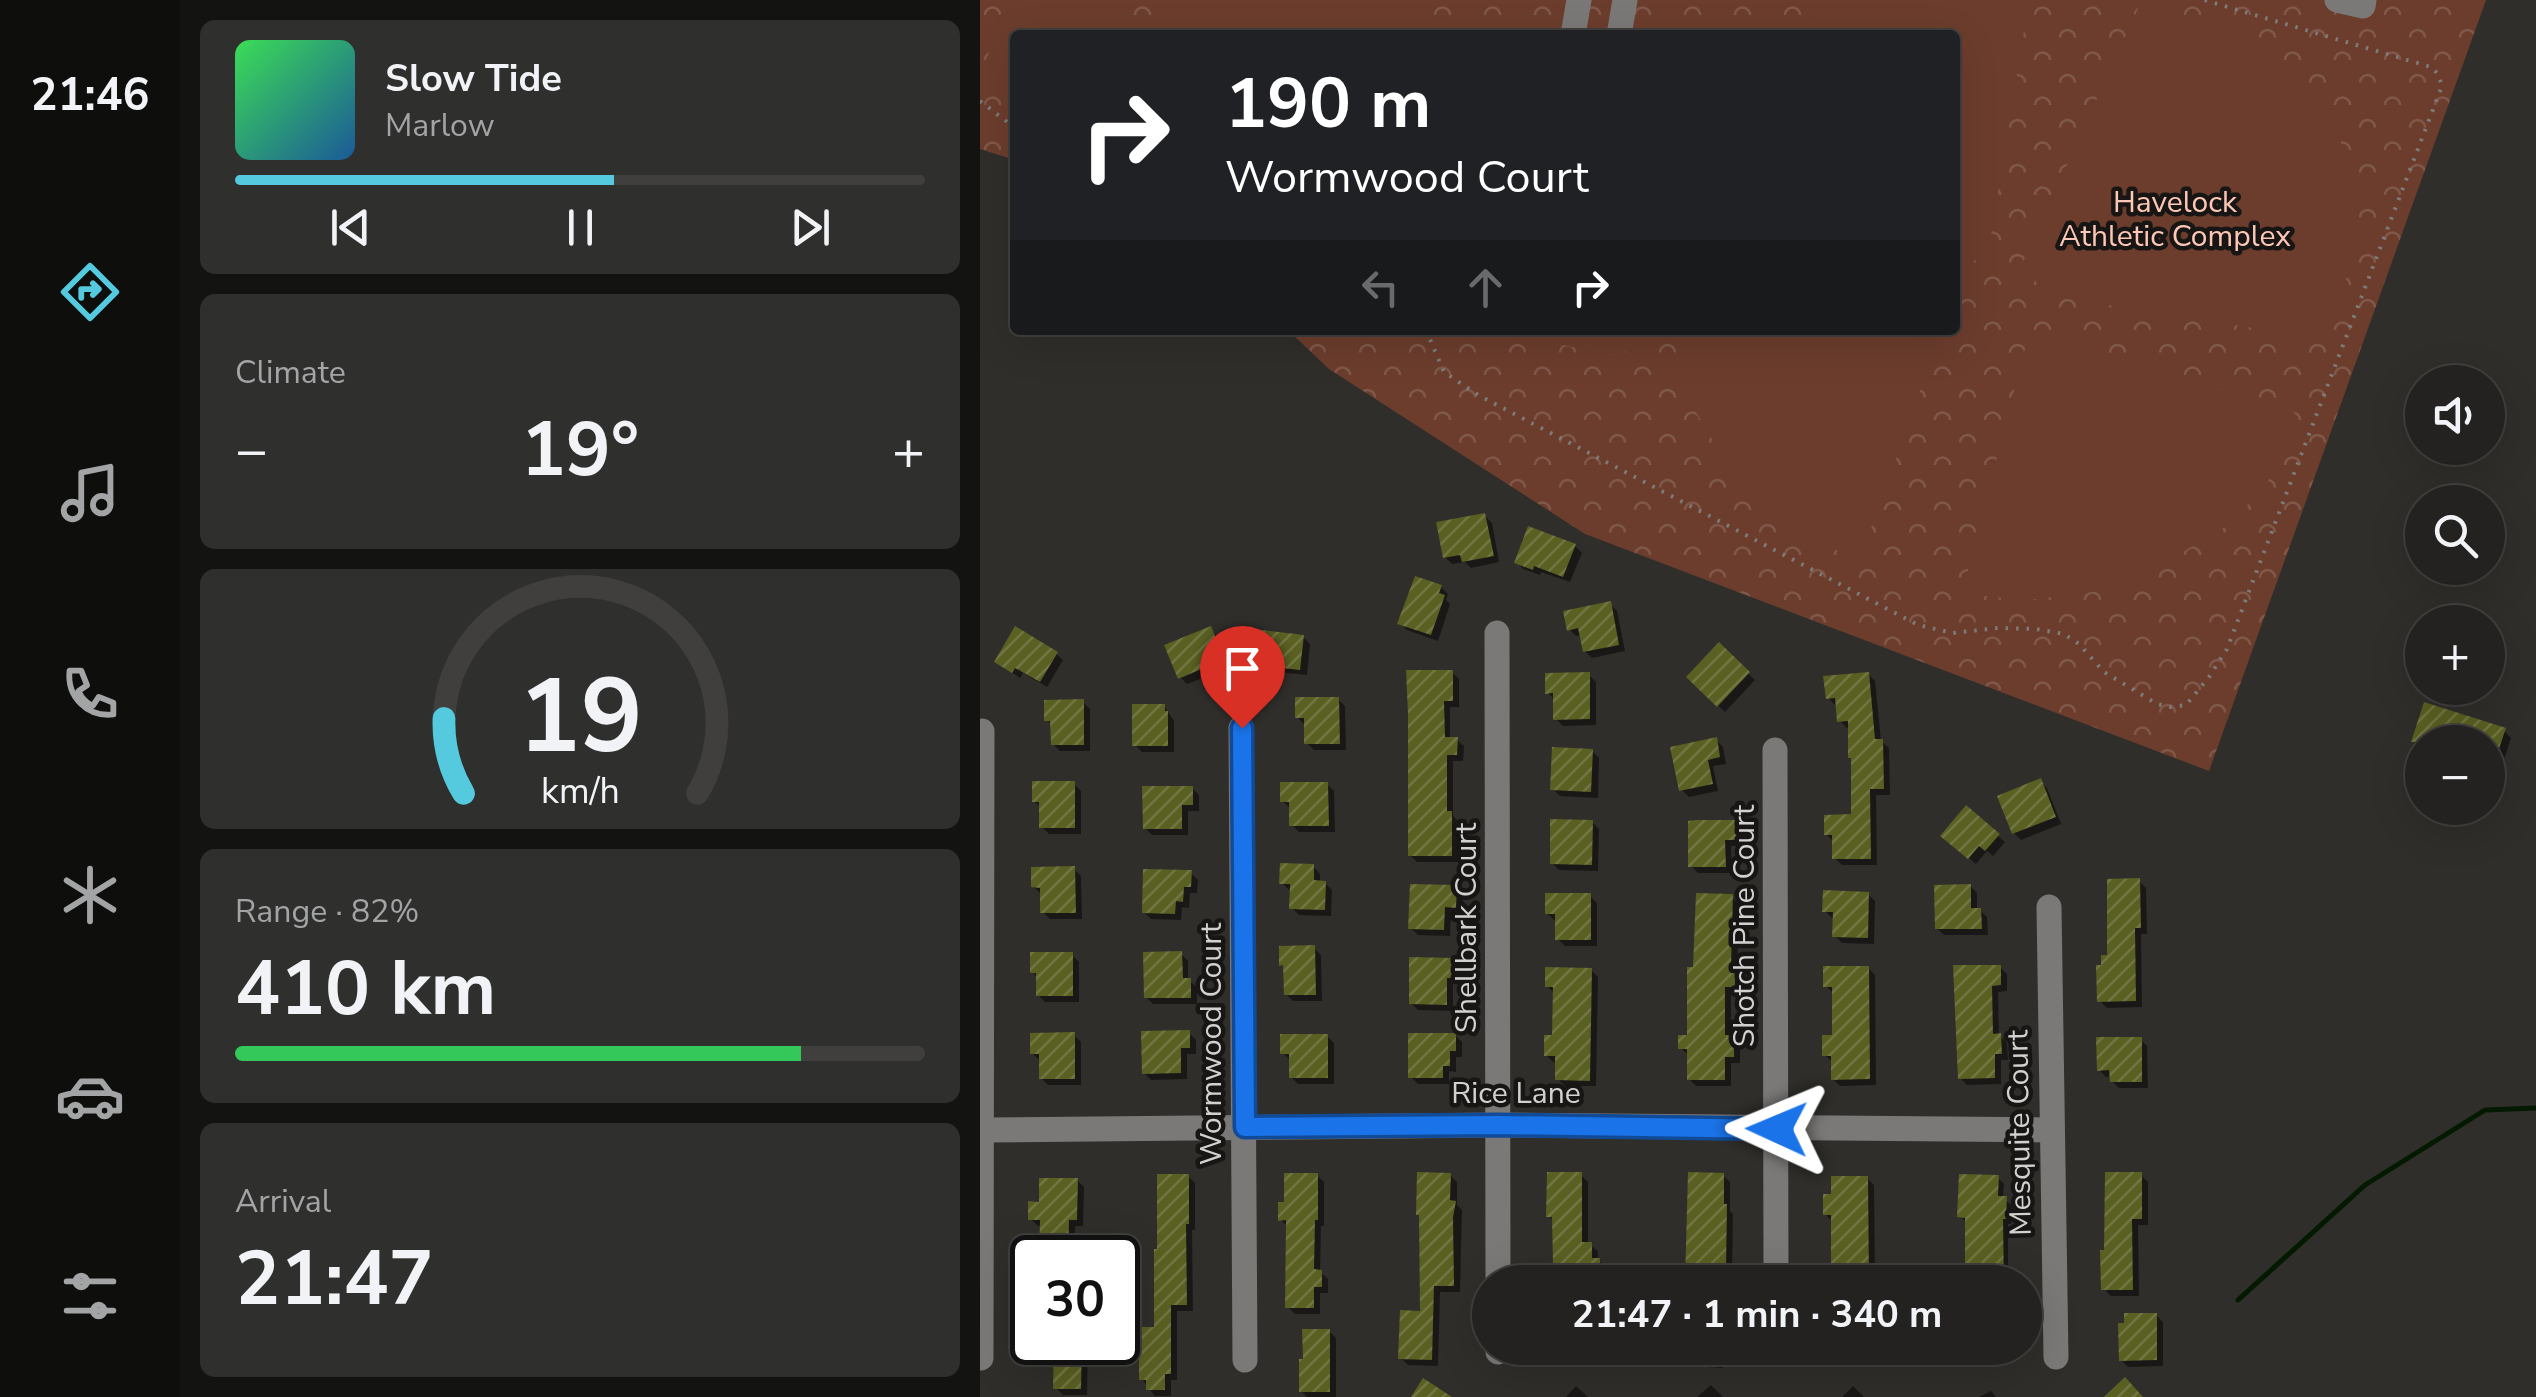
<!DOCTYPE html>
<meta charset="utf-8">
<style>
body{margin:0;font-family:"Nunito Sans",sans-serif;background:#2f2f2d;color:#f1f3f6;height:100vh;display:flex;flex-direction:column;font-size:38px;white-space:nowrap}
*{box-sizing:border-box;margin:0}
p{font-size:32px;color:#a3a4a5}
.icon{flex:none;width:55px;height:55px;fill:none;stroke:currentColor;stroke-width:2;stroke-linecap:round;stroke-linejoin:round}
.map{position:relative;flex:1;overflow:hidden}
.sheet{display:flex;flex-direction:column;gap:20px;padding:20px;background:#131312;width:800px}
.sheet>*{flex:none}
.guide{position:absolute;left:30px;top:30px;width:950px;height:305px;border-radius:10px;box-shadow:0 10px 40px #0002,0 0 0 2px #403f3e;background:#202124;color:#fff;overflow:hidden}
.fabs{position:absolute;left:1425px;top:365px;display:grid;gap:20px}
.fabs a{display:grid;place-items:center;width:100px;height:100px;border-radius:50%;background:#232220;box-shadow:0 10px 40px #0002,0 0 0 2px #403f3e;font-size:50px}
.speed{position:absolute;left:30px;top:1235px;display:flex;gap:20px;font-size:50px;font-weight:700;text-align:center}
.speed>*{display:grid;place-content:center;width:130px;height:130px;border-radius:50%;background:#232220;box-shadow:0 10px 40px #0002,0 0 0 2px #403f3e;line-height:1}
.speed .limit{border:5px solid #111;border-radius:15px;background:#fff;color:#111}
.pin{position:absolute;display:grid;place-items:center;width:85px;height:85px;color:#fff;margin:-102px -42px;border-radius:50% 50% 50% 0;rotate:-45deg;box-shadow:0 0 10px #0007}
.pin .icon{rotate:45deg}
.me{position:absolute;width:110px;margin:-55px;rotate:271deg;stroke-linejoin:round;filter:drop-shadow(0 0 8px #0008)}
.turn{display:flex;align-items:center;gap:35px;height:210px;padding:0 50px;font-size:45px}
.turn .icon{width:130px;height:130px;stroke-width:2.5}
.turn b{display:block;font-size:70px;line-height:85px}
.lanes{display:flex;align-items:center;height:95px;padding:0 50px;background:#0003;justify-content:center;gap:50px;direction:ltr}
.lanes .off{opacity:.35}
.big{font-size:75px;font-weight:700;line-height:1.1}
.sheet .card{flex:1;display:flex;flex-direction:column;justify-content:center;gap:15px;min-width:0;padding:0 35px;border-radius:15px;background:#2f2f2d}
.sheet .dial{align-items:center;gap:0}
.dial svg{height:260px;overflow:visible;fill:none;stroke:#403f3e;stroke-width:7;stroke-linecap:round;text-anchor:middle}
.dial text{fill:#f1f3f6;stroke:none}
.song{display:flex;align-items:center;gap:30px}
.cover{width:120px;height:120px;border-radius:15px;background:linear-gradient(135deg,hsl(130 70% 55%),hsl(210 70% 35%))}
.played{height:10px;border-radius:5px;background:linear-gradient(90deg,#55cadf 55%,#403f3e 55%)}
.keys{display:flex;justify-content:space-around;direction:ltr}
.heat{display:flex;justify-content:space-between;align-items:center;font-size:55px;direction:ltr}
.charge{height:15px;border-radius:8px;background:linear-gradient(90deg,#34c759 82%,#403f3e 0)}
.trip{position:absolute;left:492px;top:1265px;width:570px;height:100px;border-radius:50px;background:#232220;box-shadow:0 10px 40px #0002,0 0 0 2px #403f3e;font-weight:700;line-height:100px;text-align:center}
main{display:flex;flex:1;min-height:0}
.tab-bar{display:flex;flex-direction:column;width:180px;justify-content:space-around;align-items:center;background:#0e0e0d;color:#a3a4a5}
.tab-bar .icon{width:70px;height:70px}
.tab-bar .on{color:#55cadf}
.tab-bar b{font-size:45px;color:#f1f3f6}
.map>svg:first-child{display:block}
</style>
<main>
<nav class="tab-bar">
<b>21:46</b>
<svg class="icon on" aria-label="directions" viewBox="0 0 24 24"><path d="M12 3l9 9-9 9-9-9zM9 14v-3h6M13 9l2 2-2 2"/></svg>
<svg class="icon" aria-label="music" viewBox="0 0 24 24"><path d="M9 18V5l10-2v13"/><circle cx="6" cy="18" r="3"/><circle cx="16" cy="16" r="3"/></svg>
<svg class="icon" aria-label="phone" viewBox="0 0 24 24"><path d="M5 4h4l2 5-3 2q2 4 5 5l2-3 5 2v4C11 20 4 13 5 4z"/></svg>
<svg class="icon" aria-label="climate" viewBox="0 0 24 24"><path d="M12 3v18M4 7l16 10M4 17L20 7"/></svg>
<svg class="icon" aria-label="car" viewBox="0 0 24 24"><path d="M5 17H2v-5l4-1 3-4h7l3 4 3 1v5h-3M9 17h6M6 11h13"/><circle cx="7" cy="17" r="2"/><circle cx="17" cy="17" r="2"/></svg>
<svg class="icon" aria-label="filters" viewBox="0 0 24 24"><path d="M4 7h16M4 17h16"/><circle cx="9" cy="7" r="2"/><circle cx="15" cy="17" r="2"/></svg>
</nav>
<section class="sheet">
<div class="card">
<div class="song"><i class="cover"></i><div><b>Slow Tide</b><p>Marlow</p></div></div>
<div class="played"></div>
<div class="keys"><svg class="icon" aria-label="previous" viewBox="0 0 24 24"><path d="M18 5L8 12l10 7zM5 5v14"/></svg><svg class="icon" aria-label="pause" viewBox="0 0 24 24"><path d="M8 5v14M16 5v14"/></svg><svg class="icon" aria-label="next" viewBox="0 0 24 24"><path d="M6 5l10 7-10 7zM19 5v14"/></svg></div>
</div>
<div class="card"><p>Climate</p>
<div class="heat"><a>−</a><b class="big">19°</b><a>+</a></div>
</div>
<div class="card dial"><svg viewBox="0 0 100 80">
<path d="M14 69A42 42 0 1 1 86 69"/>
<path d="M14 69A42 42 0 0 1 8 46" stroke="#55cadf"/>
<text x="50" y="56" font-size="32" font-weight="700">19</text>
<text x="50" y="72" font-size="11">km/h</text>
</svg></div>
<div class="card"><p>Range · 82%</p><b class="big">410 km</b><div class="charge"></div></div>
<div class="card"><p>Arrival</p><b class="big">21:47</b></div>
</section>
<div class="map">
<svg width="1556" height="1397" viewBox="0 0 1556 1397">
<defs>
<pattern id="park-crowns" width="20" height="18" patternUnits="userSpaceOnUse" patternTransform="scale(2.5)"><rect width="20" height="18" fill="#6c3d2d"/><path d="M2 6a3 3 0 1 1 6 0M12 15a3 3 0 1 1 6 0" fill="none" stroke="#80584a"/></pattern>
<pattern id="building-hatch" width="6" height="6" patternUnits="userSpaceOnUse" patternTransform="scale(2.5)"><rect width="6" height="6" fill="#5a5f22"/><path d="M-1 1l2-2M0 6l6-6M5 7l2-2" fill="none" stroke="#717541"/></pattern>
</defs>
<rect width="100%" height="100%" fill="#2f2e2a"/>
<path fill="url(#park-crowns)" d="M0,0H1506L1229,771L605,534L349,369L308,330H975V35H35V160L0,149Z"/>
<g fill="#6c3d2d">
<path d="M25,0H141L130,35H35V74L5,65Z"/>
<path d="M188,0H388L467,19L463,35H179Z"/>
<path d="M859,0H1049L1008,254L983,266L975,263V35H796Z"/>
<path d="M1161,2L1280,43L1339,95L1362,145L1381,226L1349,340L1065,295L1043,262Z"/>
<path d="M527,330H651L643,360Z"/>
<path d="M700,330H962L879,562L798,520L741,455L705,393Z"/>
<path d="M1070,338L1315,412L1285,489L1241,530L1176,567L1120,591L1049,600L982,594L1045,349Z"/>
</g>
<g fill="#0007">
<path d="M505,516L512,523L519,562L491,568L485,562L472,564L465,557Z"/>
<path d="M595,546L602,553L590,582L561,572L560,575L543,569L537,562Z"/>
<path d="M461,587L468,594L466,600L470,604L458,641L427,630L420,623Z"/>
<path d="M630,604L637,611L645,651L612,658L605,651L602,635L596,636L589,629Z"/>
<path d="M230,629L237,636L253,675L236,681L230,675L207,684L200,677Z"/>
<path d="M323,637L330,644L327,675L298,672L297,678L279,676L272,669Z"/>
<path d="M739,646L775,680L745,712L709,677Z"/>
<path d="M76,654L83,660L67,687L43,673L40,678L17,662Z"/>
<path d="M472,672L479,679V707H470V739H476L484,746L483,761H473V816L478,821V862H437L430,855L431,714Z"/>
<path d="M888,674L895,681L901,741L909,748L910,795H896L897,865H862L855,858L854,842L846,834L874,817L870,727L867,728L860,721L858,704L855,705L848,698Z"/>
<path d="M609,675L616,682V725L583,726L576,719V701L567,692Z"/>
<path d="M358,699L365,706L366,750H334L327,743L324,724L317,717Z"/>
<path d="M103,702L110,709V751H80L73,744V726L67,720Z"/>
<path d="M1445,705L1524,731L1531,738L1519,775L1508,771V742H1442V750L1440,749L1433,742Z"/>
<path d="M184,706L194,721V752H162L155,745Z"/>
<path d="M736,740L743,747L746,764L733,766L738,791L709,797L702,790Z"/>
<path d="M612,751L619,758L618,798L580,796L573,789Z"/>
<path d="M1060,781L1067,788L1081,824L1041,840L1034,833Z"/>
<path d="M94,784L101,791V834H69L62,827V809L54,801Z"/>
<path d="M347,784L354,791L355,832H319L312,825L310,808L302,801Z"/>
<path d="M212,788L219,795V811H208V835H172L165,828Z"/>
<path d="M612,822L619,829L618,871L579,870L572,863Z"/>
<path d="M756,822L763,829V846H751L752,873H718L711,866Z"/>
<path d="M1018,836L1025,842L1013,856L1007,851L996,864L970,842Z"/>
<path d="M333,866L340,874V883H345L352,890L351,916L319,915L312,908V890H309L302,883Z"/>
<path d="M94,869L101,876L102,919H70L63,912L60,893L53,886Z"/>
<path d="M211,873L218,880L217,893H210L209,908L202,907L201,920L171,919L164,912Z"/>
<path d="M1159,881L1166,888L1167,934H1161L1162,1007L1127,1008L1120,1001L1130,957Z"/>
<path d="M990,886L997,893V910H1000L1007,917L1008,935H964L957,928Z"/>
<path d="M476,888L483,895L482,914L471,913L470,936L438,935L431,928Z"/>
<path d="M888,894L895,901L894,944L862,943L855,936V918H852L845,911Z"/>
<path d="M610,896L617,903V946H585L578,939V920H574L567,913Z"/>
<path d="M752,897L759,904L757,972L761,976V993H751V1038L760,1045V1063H751V1086H716L709,1079V1056L701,1048L710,1038L716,969Z"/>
<path d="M334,948L341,955L342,1001H313L306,994V969L302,964Z"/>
<path d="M201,954L208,961V980L217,987V1004H173L166,997Z"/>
<path d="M92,955L99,962V1002H65L58,995V978L52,972Z"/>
<path d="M475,960L482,967V984L473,983V1011L438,1010L431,1003Z"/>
<path d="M1020,967L1027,974V991L1018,992L1019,1035L1027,1043L1028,1060H1021V1084L987,1085L980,1078L975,968Z"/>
<path d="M888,968L895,975L896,1085L860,1086L853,1079L852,1062L845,1055L854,1038V994L846,986Z"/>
<path d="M611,970L618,977L616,1086H585L578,1079V1062H573L566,1055L575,1038V994L567,986Z"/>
<path d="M209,1033L216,1040V1054H207V1079L171,1080L164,1073Z"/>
<path d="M94,1035L101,1042V1085H68L61,1078L59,1060L52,1053Z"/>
<path d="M475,1035L482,1042V1057H476V1072L469,1071V1084H438L431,1077Z"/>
<path d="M347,1036L354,1043V1084H318L311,1077L310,1060L303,1053Z"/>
<path d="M1160,1039L1167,1046L1168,1088H1139L1132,1081V1076L1126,1077L1119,1070Z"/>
<path d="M337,1175L344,1182V1226H341L340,1272L348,1279V1293H340V1314H315L308,1307V1227L301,1220L307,1204Z"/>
<path d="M470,1175L477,1182V1205L482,1210L480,1292H460L458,1366L428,1365L421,1358L442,1314V1218L438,1214Z"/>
<path d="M601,1175L608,1182V1244L618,1251V1260L626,1267V1282H566V1267L575,1266V1222L569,1216Z"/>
<path d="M711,1175H743L750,1182V1211L753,1214L752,1270L761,1277V1282H708Z"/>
<path d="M1161,1175L1168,1182V1225H1158L1159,1296H1131L1124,1289Z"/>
<path d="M208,1176L215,1183V1230H212L213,1311H197V1380H191V1396H175L162,1379L176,1330Z"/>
<path d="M887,1178L894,1185L895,1282H845V1267H853V1222L845,1214L854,1196Z"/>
<path d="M1018,1178L1024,1184L1023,1199L1032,1205L1031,1224H1028V1282H989L986,1222L980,1216Z"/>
<path d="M97,1180L104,1187L103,1226H95L94,1258H62V1226H58L51,1219L62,1204Z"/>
<path d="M1176,1315L1183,1322V1366L1148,1367L1141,1360Z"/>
<path d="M349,1331L356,1338V1397H327L321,1391Z"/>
<path d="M76,1342H108L107,1395H83L76,1388Z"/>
<path d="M588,1348H626V1365H595L588,1358Z"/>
<path d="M703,1348H744L743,1368L709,1366L702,1359Z"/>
<path d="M864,1348H899V1367H871L864,1360Z"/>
<path d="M964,1348H1011V1366H971L964,1359Z"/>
<path d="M731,1385L743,1397H717Z"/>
<path d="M596,1386L608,1397H586Z"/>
<path d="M873,1386L884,1397H862Z"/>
<path d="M1011,1391L1016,1397H999Z"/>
</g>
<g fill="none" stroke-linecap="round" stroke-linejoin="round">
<path stroke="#031a00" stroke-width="5" d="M1258,1300L1385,1185L1505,1110L1556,1108"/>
</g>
<g fill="url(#building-hatch)">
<path d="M505,513L514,556L482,562L480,555L463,558L456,522Z"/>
<path d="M548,526L596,544L583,577L554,566L553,570L534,563Z"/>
<path d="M435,576L462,585L459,593L465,595L451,635L417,624Z"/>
<path d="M631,601L639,645L603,652L598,628L587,631L583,611Z"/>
<path d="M35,626L78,652L60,682L35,668L32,673L14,662Z"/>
<path d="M231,626L248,668L227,676L224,668L198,679L184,645Z"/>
<path d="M274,629L324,635L320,670L292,667L291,672L269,670Z"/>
<path d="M739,642L770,672L737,707L706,677Z"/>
<path d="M426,670H473V701H464L465,737H478L477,755H467V811H472V856H428V714Z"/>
<path d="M610,672V719L573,720V693L565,694V673Z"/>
<path d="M889,672L895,739H903L904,789H890L891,859H852V835H844V815L871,814V758H868V721L857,722L855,698L846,699L843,676Z"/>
<path d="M315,697H359L360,744H324V718H315Z"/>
<path d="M104,699V745H71L70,721H64V700Z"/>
<path d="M1444,702L1526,728L1510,775L1508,774V742H1431Z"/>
<path d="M152,704H185V711H188V746H152Z"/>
<path d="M737,737L740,757L728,760L733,784L699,791L690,747Z"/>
<path d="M572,747L613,749L611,792L570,790Z"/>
<path d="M1061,778L1076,817L1032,834L1017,796Z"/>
<path d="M52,781H95V828H59V802H52Z"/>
<path d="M300,782H348L349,826H309V802H300Z"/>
<path d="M162,786H213V805H202V829H163Z"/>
<path d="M986,805L1020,834L1005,851L999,846L988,859L960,836Z"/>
<path d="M570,819L613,820L612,865L570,864Z"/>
<path d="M716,820H757V840H745L746,867H708V821Z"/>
<path d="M300,863L334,864V880L346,881L345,910L309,909L310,884H299Z"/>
<path d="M95,866L96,913H60V888L51,887V867Z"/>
<path d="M163,869L212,870L211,887H204L203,902L196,901L195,914L162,913Z"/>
<path d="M1160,878L1161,928H1155L1156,1001L1117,1002L1116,965H1121V955H1127V879Z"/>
<path d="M430,884L477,885L476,908L465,907L464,930L428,929Z"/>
<path d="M991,884V908H1001L1002,929H955L954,885Z"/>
<path d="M843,890L889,892L888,938L852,937L853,912H842Z"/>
<path d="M565,893H611V940H575V914H565Z"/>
<path d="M716,893L753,894L751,967H755V987H745V1035H754V1057H745V1080H707V1049H698V1035H707V967H713Z"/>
<path d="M335,945L336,995H304L303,965L299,966V946Z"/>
<path d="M202,951L203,978H211V998H164L163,952Z"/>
<path d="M50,952H93V996H56V973H50Z"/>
<path d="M429,957L476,958V978H467V1005L429,1004Z"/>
<path d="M973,965H1021V985L1012,986L1013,1034L1021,1033L1022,1054H1015V1078L978,1079Z"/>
<path d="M843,966H889L890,1079L851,1080V1056H842V1035H852V987H843Z"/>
<path d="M565,967L612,968L610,1081L575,1080V1056H564V1035H572L573,987H565Z"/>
<path d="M210,1030V1048H201V1073L162,1074L161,1031Z"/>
<path d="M95,1032V1079H59V1054H50V1033Z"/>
<path d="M428,1033H476V1051H470V1066H463V1078H428Z"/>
<path d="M300,1034H348V1078H309V1054H300Z"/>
<path d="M1116,1037H1162V1082H1130L1129,1070L1117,1071Z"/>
<path d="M437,1172L471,1173L470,1200L476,1201L473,1217L474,1286H454L452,1360L418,1359L420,1310L440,1311L439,1215H436Z"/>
<path d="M567,1172H602V1242H612V1258H620V1276H611V1282H563V1264H573L572,1217H566Z"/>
<path d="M708,1172L744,1173V1204H747L746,1267H755V1282H705Z"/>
<path d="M1125,1172H1162V1219H1152L1153,1290H1121L1120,1250H1124Z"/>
<path d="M304,1173H338V1220H335L334,1269L342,1270V1287H334V1308H305L306,1220L298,1221V1202H304Z"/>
<path d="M177,1174H209V1224H206L207,1305H191V1374H185V1390H166V1380H159V1327H174V1249H177Z"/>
<path d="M979,1174L1019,1175L1018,1196H1027L1026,1219H1023L1024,1282H985V1218L977,1217Z"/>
<path d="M851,1176H888L889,1282H843V1265H851V1215H843V1194H851Z"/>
<path d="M59,1178H98L97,1220H89L88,1258H59L60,1220H48V1201L59,1202Z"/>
<path d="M1144,1313H1177V1360L1139,1361L1138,1323H1144Z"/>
<path d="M322,1329H350V1392H319V1359H323Z"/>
<path d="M74,1342H102L101,1389H73Z"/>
<path d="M687,1348H737V1362L687,1360Z"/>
<path d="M1145,1377L1163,1397H1124Z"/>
<path d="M443,1378L472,1397H431Z"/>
</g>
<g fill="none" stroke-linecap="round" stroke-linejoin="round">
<g stroke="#7d7c79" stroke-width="4" stroke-dasharray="2.5 8" stroke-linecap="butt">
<path d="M0,101L35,128"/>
<path d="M446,330L464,372L498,395L938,625L973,633L1018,628L1056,629L1084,634L1099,644L1124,672L1177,704L1190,707L1206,705L1229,677L1247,649L1462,86L1458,74L1451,67L1224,0"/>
</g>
<g stroke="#7b7978" stroke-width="25">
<path d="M1357,0L1383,6L1384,0"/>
<path d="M593,35L599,0"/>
<path d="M639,35L645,0"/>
<path d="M517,633L518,1282"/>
<path d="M261,728L265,1360"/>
<path d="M795,750L796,1282"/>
<path d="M1069,907L1076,1357"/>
<path d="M0,1130L519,1125L1071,1130"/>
<path d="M518,1352V1348"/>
<path d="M1,1358L2,731"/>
</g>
</g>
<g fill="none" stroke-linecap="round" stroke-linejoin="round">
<defs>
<path id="route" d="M262,728L265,1127L519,1125L797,1129"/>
</defs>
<use href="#route" stroke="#114b97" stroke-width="25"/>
<use href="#route" stroke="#1a73e8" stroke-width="18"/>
</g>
<g text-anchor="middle" stroke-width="9" stroke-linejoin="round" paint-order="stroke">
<g font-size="30" fill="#fec7b5" stroke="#171614">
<text x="1195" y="212">Havelock<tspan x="1195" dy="34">Athletic Complex</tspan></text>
</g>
<g font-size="30" fill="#d2d1cf" stroke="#171614">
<text transform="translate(764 926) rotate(-90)" y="10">Shotch Pine Court</text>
<text transform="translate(486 928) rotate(-90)" y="10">Shellbark Court</text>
<text transform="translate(231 1044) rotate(-90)" y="10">Wormwood Court</text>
<text x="536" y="1103">Rice Lane</text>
<text transform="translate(1039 1133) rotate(-91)" y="10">Mesquite Court</text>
</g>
</g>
</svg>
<div class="fabs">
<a><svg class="icon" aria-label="sound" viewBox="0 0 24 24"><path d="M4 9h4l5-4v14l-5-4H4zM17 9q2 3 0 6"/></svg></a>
<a><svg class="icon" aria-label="search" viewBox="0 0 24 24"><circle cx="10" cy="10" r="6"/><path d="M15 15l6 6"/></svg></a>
<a>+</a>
<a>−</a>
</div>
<div class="speed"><div class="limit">30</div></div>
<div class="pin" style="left:262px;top:728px;background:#d93025"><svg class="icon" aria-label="arrive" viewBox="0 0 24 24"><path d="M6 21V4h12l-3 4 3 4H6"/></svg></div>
<svg class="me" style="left:797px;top:1129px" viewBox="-20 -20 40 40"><path d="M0-17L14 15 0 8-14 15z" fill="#1a73e8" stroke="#fff" stroke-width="4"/></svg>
<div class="trip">21:47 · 1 min · 340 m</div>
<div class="guide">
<div class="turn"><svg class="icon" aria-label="right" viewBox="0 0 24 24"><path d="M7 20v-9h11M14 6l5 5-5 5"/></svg><div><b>190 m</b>Wormwood Court</div></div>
<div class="lanes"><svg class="icon off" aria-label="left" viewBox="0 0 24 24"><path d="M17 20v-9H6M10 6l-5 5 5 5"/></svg><svg class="icon off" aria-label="ahead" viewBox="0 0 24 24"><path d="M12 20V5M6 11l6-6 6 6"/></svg><svg class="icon" aria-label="right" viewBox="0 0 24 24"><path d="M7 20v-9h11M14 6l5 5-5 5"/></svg></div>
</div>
</div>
</main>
